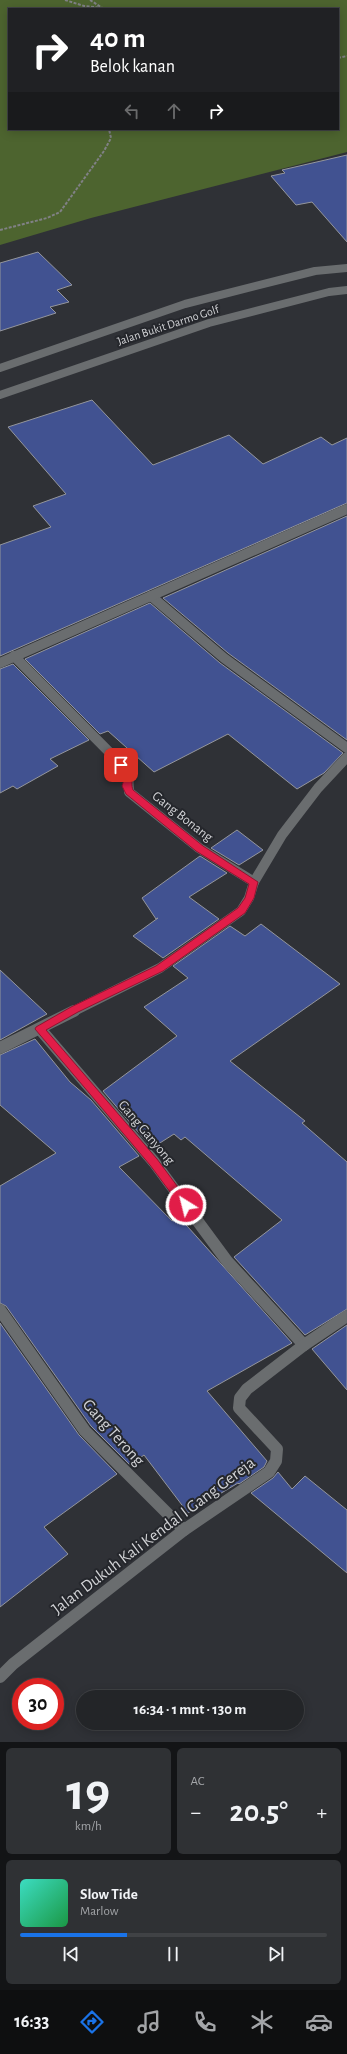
<!DOCTYPE html>
<html lang="id">
<meta charset="utf-8">
<style>
body{margin:0;font-family:"Alegreya Sans",sans-serif;background:#2f3134;color:#f1f3f6;height:100vh;display:flex;flex-direction:column;font-size:15px;white-space:nowrap}
*{box-sizing:border-box;margin:0}
p{font-size:13px;color:#a3a5a8}
.icon{flex:none;width:22px;height:22px;fill:none;stroke:currentColor;stroke-width:2;stroke-linecap:round;stroke-linejoin:round}
.map{position:relative;height:1742px;overflow:hidden}
.details{display:flex;flex-direction:column;gap:6px;padding:6px;background:#131416;flex:1}
.details>*{flex:none}
.banner{position:absolute;left:8px;top:8px;width:331px;height:122px;border-radius:0px;box-shadow:0 2px 10px #0003,0 0 0 1px #404245;background:#202124;color:#fff;overflow:hidden}
.speed{position:absolute;left:12px;top:1678px;display:flex;gap:8px;font-size:20px;font-weight:700;text-align:center}
.speed>*{display:grid;place-content:center;width:52px;height:52px;border-radius:50%;background:#232528;box-shadow:0 2px 10px #0003,0 0 0 1px #404245;line-height:1}
.speed .limit{border:6px solid #d22;background:#fff;color:#111}
.pin{position:absolute;display:grid;place-items:center;width:34px;height:34px;color:#fff;margin:-17px;border-radius:8px;box-shadow:0 2px 6px #0006}
.me{position:absolute;width:44px;margin:-22px;rotate:324deg;stroke-linejoin:round;filter:drop-shadow(0 0 3px #0008)}
.turn{display:flex;align-items:center;gap:14px;height:84px;padding:0 16px;font-size:18px}
.turn .icon{width:52px;height:52px;stroke-width:2.5}
.turn b{display:block;font-size:28px;line-height:34px}
.lanes{display:flex;align-items:center;height:38px;padding:0 16px;background:#0003;justify-content:center;gap:20px;direction:ltr}
.lanes .off{opacity:.35}
.big{font-size:30px;font-weight:700;line-height:1.1}
.details .tile{flex:1;display:flex;flex-direction:column;justify-content:center;gap:6px;min-width:0;padding:0 14px;border-radius:6px;background:#2f3134}
.details .dial{align-items:center;gap:0}
.dial b{font-size:52px;line-height:1}
.song{display:flex;align-items:center;gap:12px}
.cover{width:48px;height:48px;border-radius:6px;background:linear-gradient(135deg,hsl(170 70% 55%),hsl(140 70% 35%))}
.played{height:4px;border-radius:2px;background:linear-gradient(90deg,#1a73e8 35%,#404245 35%)}
.keys{display:flex;justify-content:space-around;direction:ltr}
.heat{display:flex;justify-content:space-between;align-items:center;font-size:22px;direction:ltr}
.details .tiles{flex:1;display:grid;gap:6px;grid-template-columns:1fr 1fr}
.tile:last-child{grid-column:span 2}
.trip{position:absolute;left:76px;top:1690px;width:228px;height:40px;border-radius:20px;background:#232528;box-shadow:0 2px 10px #0003,0 0 0 1px #404245;font-weight:700;line-height:40px;text-align:center}
.menu{display:flex;height:64px;justify-content:space-around;align-items:center;background:#0e0f10;color:#a3a5a8}
.menu .icon{width:28px;height:28px}
.menu .active{color:#1a73e8}
.menu b{font-size:18px;color:#f1f3f6}
.map>svg:first-child{display:block}
</style>
<div class="map">
<svg width="347" height="1742" viewBox="0 0 347 1742">
<rect width="100%" height="100%" fill="#2f3136"/>
<path fill="#4d642f" fill-rule="evenodd" d="M0,0H347V152L91,218L0,245ZM9,9H338V129H9Z"/>
<g fill="#415291" stroke="#94969c">
<path d="M347,155V242L312,202L296,205L271,176L285,173L282,170Z"/>
<path d="M38,252L72,285L57,290L69,302L50,307L56,313L0,331V263Z"/>
<path d="M92,400L153,465L229,435L263,464L321,437L332,445L347,438V503L0,656V545L51,527L33,506L66,494L8,427Z"/>
<path d="M347,516V740L228,653L163,598Z"/>
<path d="M150,603L220,663L343,753L324,773L297,789L228,734L154,772L108,731L100,734L25,659Z"/>
<path d="M13,664L89,740L50,759L58,766L17,789L13,786L0,793V669Z"/>
<path d="M237,830L263,850L239,865L211,848Z"/>
<path d="M200,856L227,873L189,897L219,919L163,958L133,936L158,918L156,919L142,898Z"/>
<path d="M261,924L340,984L230,1061L305,1121L302,1123L347,1162V1309L305,1335L234,1257L282,1220L185,1137L181,1140L174,1134L152,1148L103,1091L177,1036L144,1007L188,978L173,966L230,926L245,936Z"/>
<path d="M0,970L47,1014L0,1040Z"/>
<path d="M35,1039L70,1082L91,1100L139,1156L119,1167L172,1221L179,1217L292,1343L207,1391L267,1461L264,1467L239,1484L238,1483L188,1513L144,1455L130,1465L91,1426L6,1306L0,1303V1186L56,1153L0,1105V1055Z"/>
<path d="M0,1323L79,1435L117,1474L44,1527L68,1554L0,1607Z"/>
<path d="M347,1325V1390L312,1349Z"/>
<path d="M278,1472L292,1489L305,1476L347,1510V1573L251,1493L273,1478Z"/>
</g>
<g fill="none" stroke-linecap="round" stroke-linejoin="round">
<g stroke="#808185" stroke-width="2" stroke-dasharray="3 1.5" stroke-linecap="butt">
<path d="M65,0L84,6L102,8"/>
<path d="M90,0L104,9"/>
<path d="M338,58L347,56"/>
<path d="M0,230L47,218L60,212L104,151L111,138L109,129"/>
</g>
<g stroke="#6a6d6f" stroke-width="8">
<path d="M0,368L185,304L315,271L347,268"/>
<path d="M0,395L209,323L329,292L347,290"/>
</g>
<g stroke="#6a6d6f" stroke-width="10">
<path d="M151,596L224,658L347,748"/>
<path d="M14,656L128,771L129,792L199,848L254,882"/>
<path d="M0,663L347,509"/>
<path d="M72,1012L160,968L241,911L249,898L254,882L282,835L318,788L347,757"/>
</g>
<g stroke="#6a6d6f" stroke-width="12">
<path d="M40,1029L154,1162L227,1261L304,1345"/>
<path d="M0,1048L74,1011"/>
<path d="M0,1310L85,1431L184,1530"/>
<path d="M0,1677L13,1664L184,1530L269,1472L276,1461L277,1449L239,1408L240,1398L247,1389L304,1345L347,1316"/>
</g>
</g>
<path fill="#e11d48" stroke="#92132f" d="M121,762C139,768 129,781 133,790L203,846L258,882L254,898L245,913L163,971L78,1012L46,1030L157,1159L189,1202L191,1205L189,1208H182L150,1165L35,1029L36,1027L71,1007L156,966L238,908L245,898L249,884L196,851L126,794L122,786C126,775 123,773 117,765Z"/>
<g text-anchor="middle" stroke-width="4" stroke-linejoin="round" paint-order="stroke">
<g font-size="12" fill="#d1d2d5" stroke="#25272c">
<text transform="translate(168 325) rotate(-18)" y="4">Jalan Bukit Darmo Golf</text>
</g>
<g font-size="14" fill="#d1d2d5" stroke="#25272c">
<text transform="translate(183 816) rotate(38)" y="5">Gang Bonang</text>
<text transform="translate(147 1132) rotate(50)" y="5">Gang Ganyong</text>
</g>
<g font-size="17" fill="#d1d2d5" stroke="#25272c">
<text transform="translate(114 1432) rotate(48)" y="6">Gang Terong</text>
<text transform="translate(153 1535) rotate(-37)" y="6">Jalan Dukuh Kali Kendal I Gang Gereja</text>
</g>
</g>
</svg>
<div class="speed"><div class="limit">30</div></div>
<div class="pin" style="left:121px;top:765px;background:#d93025"><svg class="icon" aria-label="arrive" viewBox="0 0 24 24"><path d="M6 21V4h12l-3 4 3 4H6"/></svg></div>
<svg class="me" style="left:186px;top:1205px" viewBox="-20 -20 40 40"><circle r="17" fill="#e11d48" stroke="#fff" stroke-width="3"/><path d="M0-11L8 9 0 5-8 9z" fill="#fff"/></svg>
<div class="trip">16:34 · 1 mnt · 130 m</div>
<div class="banner">
<div class="turn"><svg class="icon" aria-label="right" viewBox="0 0 24 24"><path d="M7 20v-9h11M14 6l5 5-5 5"/></svg><div><b>40 m</b>Belok kanan</div></div>
<div class="lanes"><svg class="icon off" aria-label="left" viewBox="0 0 24 24"><path d="M17 20v-9H6M10 6l-5 5 5 5"/></svg><svg class="icon off" aria-label="ahead" viewBox="0 0 24 24"><path d="M12 20V5M6 11l6-6 6 6"/></svg><svg class="icon" aria-label="right" viewBox="0 0 24 24"><path d="M7 20v-9h11M14 6l5 5-5 5"/></svg></div>
</div>
</div>
<section class="details">
<div class="tiles">
<div class="tile dial"><b>19</b><p>km/h</p></div>
<div class="tile"><p>AC</p>
<div class="heat"><a>−</a><b class="big">20.5°</b><a>+</a></div>
</div>
<div class="tile">
<div class="song"><i class="cover"></i><div><b>Slow Tide</b><p>Marlow</p></div></div>
<div class="played"></div>
<div class="keys"><svg class="icon" aria-label="previous" viewBox="0 0 24 24"><path d="M18 5L8 12l10 7zM5 5v14"/></svg><svg class="icon" aria-label="pause" viewBox="0 0 24 24"><path d="M8 5v14M16 5v14"/></svg><svg class="icon" aria-label="next" viewBox="0 0 24 24"><path d="M6 5l10 7-10 7zM19 5v14"/></svg></div>
</div>
</div>
</section>
<nav class="menu">
<b>16:33</b>
<svg class="icon active" aria-label="directions" viewBox="0 0 24 24"><path d="M12 3l9 9-9 9-9-9zM9 14v-3h6M13 9l2 2-2 2"/></svg>
<svg class="icon" aria-label="music" viewBox="0 0 24 24"><path d="M9 18V5l10-2v13"/><circle cx="6" cy="18" r="3"/><circle cx="16" cy="16" r="3"/></svg>
<svg class="icon" aria-label="phone" viewBox="0 0 24 24"><path d="M5 4h4l2 5-3 2q2 4 5 5l2-3 5 2v4C11 20 4 13 5 4z"/></svg>
<svg class="icon" aria-label="climate" viewBox="0 0 24 24"><path d="M12 3v18M4 7l16 10M4 17L20 7"/></svg>
<svg class="icon" aria-label="car" viewBox="0 0 24 24"><path d="M5 17H2v-5l4-1 3-4h7l3 4 3 1v5h-3M9 17h6M6 11h13"/><circle cx="7" cy="17" r="2"/><circle cx="17" cy="17" r="2"/></svg>
</nav>
